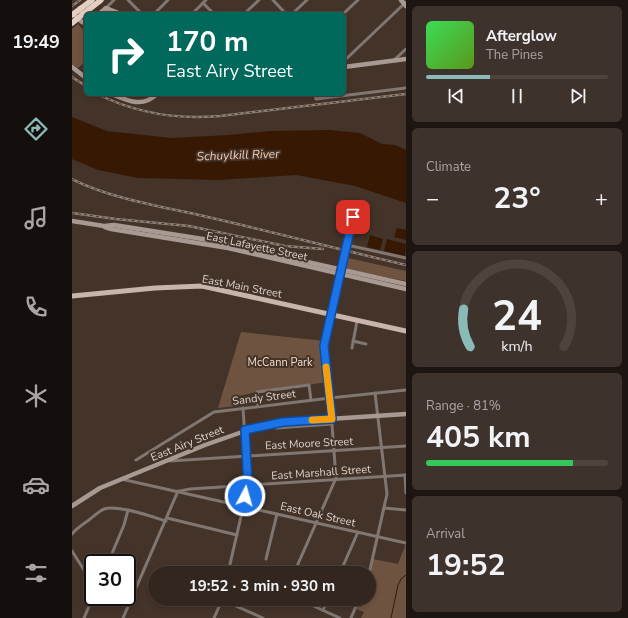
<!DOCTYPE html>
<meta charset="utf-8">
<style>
body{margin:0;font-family:"Nunito Sans",sans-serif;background:#3e322c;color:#f1f3f6;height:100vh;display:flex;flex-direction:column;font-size:15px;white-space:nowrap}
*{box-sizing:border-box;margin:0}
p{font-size:13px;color:#a9a5a4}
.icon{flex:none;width:22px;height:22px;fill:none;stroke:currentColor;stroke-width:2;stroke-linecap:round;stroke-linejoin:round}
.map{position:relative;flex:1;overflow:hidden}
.drawer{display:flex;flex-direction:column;gap:6px;padding:6px;background:#1c1511;width:222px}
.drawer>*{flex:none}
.hud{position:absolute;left:12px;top:12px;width:262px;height:84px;border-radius:6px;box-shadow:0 2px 6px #0003,0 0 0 1px #4e433d;background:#00695c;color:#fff;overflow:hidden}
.speed{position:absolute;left:12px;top:554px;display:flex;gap:8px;font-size:20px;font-weight:700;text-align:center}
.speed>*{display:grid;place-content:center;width:52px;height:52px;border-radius:50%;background:#33261f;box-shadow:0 2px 6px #0003,0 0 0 1px #4e433d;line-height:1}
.speed .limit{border:2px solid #111;border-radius:6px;background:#fff;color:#111}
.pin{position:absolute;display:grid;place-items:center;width:34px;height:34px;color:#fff;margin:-17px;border-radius:8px;box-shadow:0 2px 6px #0006}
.me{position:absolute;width:44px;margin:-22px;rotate:6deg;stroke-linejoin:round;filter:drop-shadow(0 0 3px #0008)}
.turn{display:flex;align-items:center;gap:14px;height:84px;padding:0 16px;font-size:18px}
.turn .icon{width:52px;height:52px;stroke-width:2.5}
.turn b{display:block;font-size:28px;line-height:34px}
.big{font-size:30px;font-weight:700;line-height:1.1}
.drawer .card{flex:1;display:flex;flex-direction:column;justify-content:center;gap:6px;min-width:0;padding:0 14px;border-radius:6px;background:#3e322c}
.drawer .dial{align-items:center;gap:0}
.dial svg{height:104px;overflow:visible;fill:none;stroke:#4e433d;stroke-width:7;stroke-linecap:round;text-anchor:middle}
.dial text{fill:#f1f3f6;stroke:none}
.song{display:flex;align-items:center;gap:12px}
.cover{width:48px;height:48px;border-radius:6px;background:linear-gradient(135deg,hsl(130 70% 55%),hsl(90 70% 35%))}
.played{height:4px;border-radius:2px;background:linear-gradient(90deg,#8bbbb9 35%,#4e433d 35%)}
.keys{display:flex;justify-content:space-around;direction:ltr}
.heat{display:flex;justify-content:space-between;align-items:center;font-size:22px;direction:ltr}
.charge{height:6px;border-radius:3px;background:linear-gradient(90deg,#34c759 81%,#4e433d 0)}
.trip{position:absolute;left:76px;top:566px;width:228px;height:40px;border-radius:20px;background:#33261f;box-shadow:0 2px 6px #0003,0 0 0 1px #4e433d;font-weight:700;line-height:40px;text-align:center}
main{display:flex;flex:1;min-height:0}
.menu{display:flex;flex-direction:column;width:72px;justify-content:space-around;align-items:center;background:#140f0c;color:#a9a5a4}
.menu .icon{width:28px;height:28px}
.menu .selected{color:#8bbbb9}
.menu b{font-size:18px;color:#f1f3f6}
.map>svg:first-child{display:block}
</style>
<main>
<nav class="menu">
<b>19:49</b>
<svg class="icon selected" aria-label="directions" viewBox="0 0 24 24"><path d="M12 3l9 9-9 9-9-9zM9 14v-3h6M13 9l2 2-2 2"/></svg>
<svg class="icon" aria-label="music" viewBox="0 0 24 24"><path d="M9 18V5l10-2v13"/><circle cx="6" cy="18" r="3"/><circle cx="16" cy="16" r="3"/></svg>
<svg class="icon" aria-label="phone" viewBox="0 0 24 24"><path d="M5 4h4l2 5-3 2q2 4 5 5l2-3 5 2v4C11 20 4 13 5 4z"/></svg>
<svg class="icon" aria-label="climate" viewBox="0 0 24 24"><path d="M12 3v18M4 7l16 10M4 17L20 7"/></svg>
<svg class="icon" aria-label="car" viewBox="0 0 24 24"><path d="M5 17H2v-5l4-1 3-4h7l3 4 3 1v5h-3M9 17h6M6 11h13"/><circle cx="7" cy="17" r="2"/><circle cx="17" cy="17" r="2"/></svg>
<svg class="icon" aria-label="filters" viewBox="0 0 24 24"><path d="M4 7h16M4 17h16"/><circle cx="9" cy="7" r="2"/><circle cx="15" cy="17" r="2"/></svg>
</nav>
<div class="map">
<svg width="334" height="618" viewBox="0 0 334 618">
<rect width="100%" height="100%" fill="#443329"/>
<g fill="#6f5341">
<path d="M6,24L14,33V61L6,68L0,64V29Z"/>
<path d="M276,258L334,271V281L273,269Z"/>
<path d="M169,332L253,341L252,346L256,382L185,392L167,396L163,406L146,408Z"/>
<path d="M334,543V618H289L292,612L284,609L288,599H297V573L301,559L326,564Z"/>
</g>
<g fill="#371903">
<path d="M0,117L35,131L99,138L157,135L197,131L258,130L288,133L310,144L323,145L334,150V203L283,186L224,175L146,180L66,178L26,170L0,159Z"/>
<path d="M325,228L334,230V240L322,237Z"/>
<path d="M298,235L311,239L308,250L295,247Z"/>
<path d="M315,239L334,244L333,256L312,251Z"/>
</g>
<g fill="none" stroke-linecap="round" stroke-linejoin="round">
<path stroke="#371903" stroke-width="1" d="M319,618L326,585L329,579L334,575"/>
<g stroke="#807772" stroke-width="3">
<path d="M56,0L70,14"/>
<path d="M201,0L214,14"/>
<path d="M131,3L142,14"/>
<path d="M34,8L42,0"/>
<path d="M82,14L96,0"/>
<path d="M120,14L134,0"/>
<path d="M172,14L187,0"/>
<path d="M220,14L235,0"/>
<path d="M271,14L286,0"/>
<path d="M322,60L334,49"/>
<path d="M272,61L334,2"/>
<path d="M243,94L244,99L334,88"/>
<path d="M275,245L334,258"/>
<path d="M281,341L294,344"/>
<path d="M280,348L285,321"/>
<path d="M186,406L185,392L237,385L239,400"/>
<path d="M203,423L204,428L260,424"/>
<path d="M64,460L142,412L258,398L334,390"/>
<path d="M98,461L334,446"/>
<path d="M333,475L334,493"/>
<path d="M49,479L334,543"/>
<path d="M108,491L118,489L334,475"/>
<path d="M312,508L334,510"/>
<path d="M95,518L165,535"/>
<path d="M0,534C5,528 11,524 17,520C22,516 27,511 32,509C45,504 81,517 94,521"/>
<path d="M0,551L17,578L21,580"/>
<path d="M194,559L205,514"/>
<path d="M36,563L52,525L56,510"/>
<path d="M156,573L176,486L171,408"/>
<path d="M222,573L264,478L258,398L252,346L281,217"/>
<path d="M268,573L286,532"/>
<path d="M297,574L315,494L303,393"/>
<path d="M226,599L268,618"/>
<path d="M150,600L191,618"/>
<path d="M251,610L256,599"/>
<path d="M12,618L21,597"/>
<path d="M51,618L106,491"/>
<path d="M142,618L150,600"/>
<path d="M279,618L287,599"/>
</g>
<g stroke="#a89a92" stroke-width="4.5">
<path d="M329,0L334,6"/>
<path d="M27,14L34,8L49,14"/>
<path d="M4,17L10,22L14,23"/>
<path d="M0,67L14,78"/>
<path d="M272,67L334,59"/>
<path d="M40,94C56,101 71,108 85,94"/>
<path d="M0,221L32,226L42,225L137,240L334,284"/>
<path d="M33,227L39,229L156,248L334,289"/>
<path d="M0,506L28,488L133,445L173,431L211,422L334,414"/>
</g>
<path stroke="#c7b5ab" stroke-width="5" d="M0,296L83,288L130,286L334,331"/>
<g stroke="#e3cec1" stroke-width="5.5">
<path d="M8,9L20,0"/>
<path d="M11,14L29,0"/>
</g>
<defs>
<g id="rail">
<path d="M0,6L8,0"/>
<path d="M0,77L14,86"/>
<path d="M25,94C64,113 105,120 148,116L334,94"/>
<path d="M0,179C42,200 94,207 140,218C205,233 269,250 334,265"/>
<path d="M0,213L44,219L117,226L213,246L251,249"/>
</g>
</defs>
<use href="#rail" stroke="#91837b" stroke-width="2.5"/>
<use href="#rail" stroke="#443329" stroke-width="1" stroke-dasharray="3" stroke-linecap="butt"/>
<g stroke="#e3cec1" stroke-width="5.5">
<path d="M0,15L8,9"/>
<path d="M0,23L11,14"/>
</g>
</g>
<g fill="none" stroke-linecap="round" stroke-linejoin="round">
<defs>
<path id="route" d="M173,496L176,486L173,430L211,422L260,419L252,346L281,217"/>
</defs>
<use href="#route" stroke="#114b97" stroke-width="10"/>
<use href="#route" stroke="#1a73e8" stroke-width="7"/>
<path stroke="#f59e0b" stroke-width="7" d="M240,420L260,419L254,367"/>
</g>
<g text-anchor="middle" stroke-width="4" stroke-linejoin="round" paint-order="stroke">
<g font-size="11" fill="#ded4cd" stroke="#443329">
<text transform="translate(185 246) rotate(12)" y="4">East Lafayette Street</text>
<text transform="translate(170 286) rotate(11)" y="4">East Main Street</text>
<text transform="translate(192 397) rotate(-7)" y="4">Sandy Street</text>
<text transform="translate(115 443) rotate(-22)" y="4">East Airy Street</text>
<text transform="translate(237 443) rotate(-3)" y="4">East Moore Street</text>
<text transform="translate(249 472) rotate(-4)" y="4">East Marshall Street</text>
<text transform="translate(246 514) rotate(13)" y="4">East Oak Street</text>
</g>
<g font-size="11" fill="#f6d9c7" stroke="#443329">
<text x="208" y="366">McCann Park</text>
</g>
<g font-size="12" font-style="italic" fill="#f7ccb1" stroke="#443329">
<text transform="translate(166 155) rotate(-2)" y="4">Schuylkill River</text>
</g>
</g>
</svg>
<div class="speed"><div class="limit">30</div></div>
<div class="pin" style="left:281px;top:217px;background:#d93025"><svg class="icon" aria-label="arrive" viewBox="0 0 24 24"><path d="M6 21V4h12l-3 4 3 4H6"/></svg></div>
<svg class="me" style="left:173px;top:496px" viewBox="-20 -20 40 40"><circle r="17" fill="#1a73e8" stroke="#fff" stroke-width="3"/><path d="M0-11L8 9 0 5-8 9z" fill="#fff"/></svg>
<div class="trip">19:52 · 3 min · 930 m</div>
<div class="hud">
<div class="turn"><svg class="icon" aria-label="right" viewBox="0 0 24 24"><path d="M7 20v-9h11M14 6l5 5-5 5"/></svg><div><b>170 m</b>East Airy Street</div></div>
</div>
</div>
<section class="drawer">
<div class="card">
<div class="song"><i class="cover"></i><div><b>Afterglow</b><p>The Pines</p></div></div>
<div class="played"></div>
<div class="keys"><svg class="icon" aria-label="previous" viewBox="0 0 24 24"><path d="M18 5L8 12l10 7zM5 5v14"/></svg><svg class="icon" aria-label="pause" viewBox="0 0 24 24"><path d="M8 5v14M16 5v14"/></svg><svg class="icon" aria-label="next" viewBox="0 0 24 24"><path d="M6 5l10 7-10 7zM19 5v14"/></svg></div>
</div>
<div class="card"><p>Climate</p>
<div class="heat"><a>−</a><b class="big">23°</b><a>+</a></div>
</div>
<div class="card dial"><svg viewBox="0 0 100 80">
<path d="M14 69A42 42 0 1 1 86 69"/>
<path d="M14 69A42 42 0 0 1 9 40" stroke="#8bbbb9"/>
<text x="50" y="56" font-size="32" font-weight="700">24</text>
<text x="50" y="72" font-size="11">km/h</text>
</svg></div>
<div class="card"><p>Range · 81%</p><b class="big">405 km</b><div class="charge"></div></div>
<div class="card"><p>Arrival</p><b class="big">19:52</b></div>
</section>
</main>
